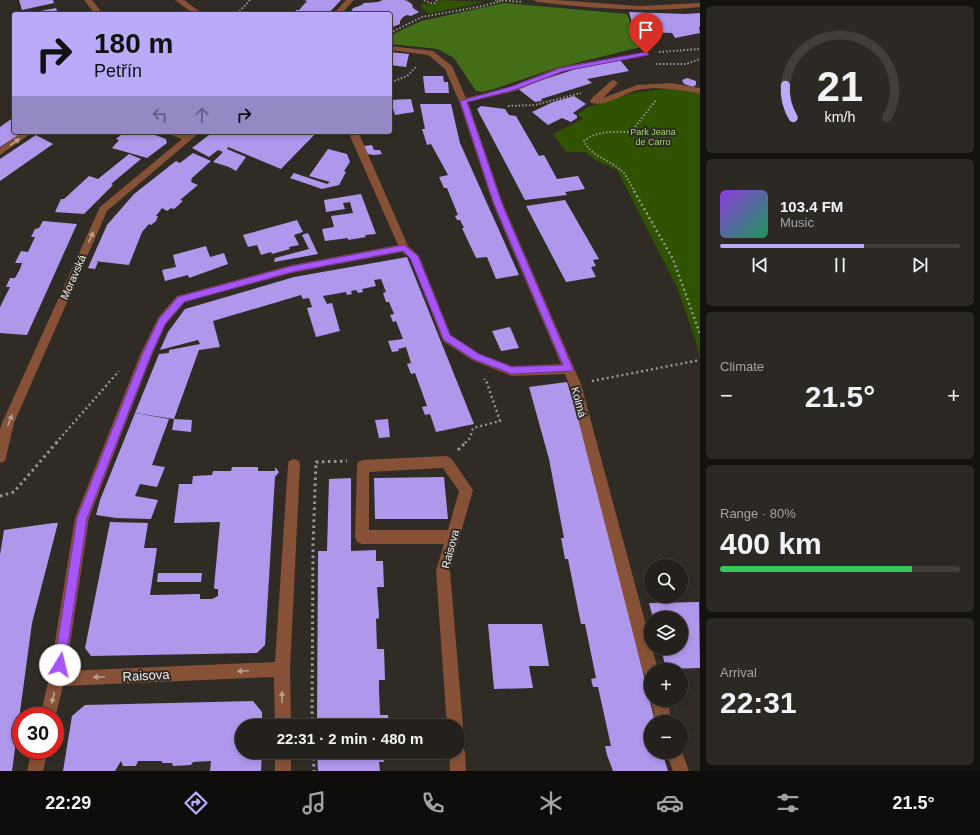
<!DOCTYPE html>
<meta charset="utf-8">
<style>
body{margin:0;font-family:Arial,sans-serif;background:#2c2925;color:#f1f3f6;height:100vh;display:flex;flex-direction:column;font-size:15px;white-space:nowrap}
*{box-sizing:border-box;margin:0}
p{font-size:13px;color:#a3a3a3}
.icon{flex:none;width:22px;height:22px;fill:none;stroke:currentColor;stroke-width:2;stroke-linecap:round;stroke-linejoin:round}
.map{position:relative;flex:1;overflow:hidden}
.drawer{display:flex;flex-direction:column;gap:6px;padding:6px;background:#14120f;width:280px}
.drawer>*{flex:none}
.top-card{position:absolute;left:12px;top:12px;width:380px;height:122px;border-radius:4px;box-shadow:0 2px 6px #0003,0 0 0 1px #413e3b;background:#baaaf7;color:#111;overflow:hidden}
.fabs{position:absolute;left:644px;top:559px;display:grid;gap:8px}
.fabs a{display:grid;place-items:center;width:44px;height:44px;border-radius:50%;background:#24211c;box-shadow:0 2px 6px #0003,0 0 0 1px #413e3b;font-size:20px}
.speed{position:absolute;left:12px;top:707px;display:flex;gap:8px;font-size:20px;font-weight:700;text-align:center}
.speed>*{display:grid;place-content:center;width:52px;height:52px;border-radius:50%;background:#24211c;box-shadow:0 2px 6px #0003,0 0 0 1px #413e3b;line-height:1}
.speed .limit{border:6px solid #d22;background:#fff;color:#111}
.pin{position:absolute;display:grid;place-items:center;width:34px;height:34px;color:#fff;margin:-41px -17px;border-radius:50% 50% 50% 0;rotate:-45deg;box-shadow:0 0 4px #0007}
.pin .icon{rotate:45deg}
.me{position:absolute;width:44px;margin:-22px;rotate:9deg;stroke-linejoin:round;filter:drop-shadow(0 0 3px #0008)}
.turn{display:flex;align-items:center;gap:14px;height:84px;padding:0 16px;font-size:18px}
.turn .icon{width:52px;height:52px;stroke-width:2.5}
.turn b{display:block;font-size:28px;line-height:34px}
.lanes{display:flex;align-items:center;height:38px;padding:0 16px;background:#0003;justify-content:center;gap:20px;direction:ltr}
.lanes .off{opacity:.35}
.big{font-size:30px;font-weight:800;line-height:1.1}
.drawer .card{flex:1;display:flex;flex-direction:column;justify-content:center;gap:6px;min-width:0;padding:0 14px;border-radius:6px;background:#2c2925}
.drawer .dial{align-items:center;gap:0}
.dial svg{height:104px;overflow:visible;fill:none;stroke:#413e3b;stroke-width:7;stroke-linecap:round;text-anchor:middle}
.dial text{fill:#f1f3f6;stroke:none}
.song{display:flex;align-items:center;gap:12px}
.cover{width:48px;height:48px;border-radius:6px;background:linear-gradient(135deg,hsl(270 70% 55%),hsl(150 70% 35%))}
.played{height:4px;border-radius:2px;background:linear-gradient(90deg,#baaaf7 60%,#413e3b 60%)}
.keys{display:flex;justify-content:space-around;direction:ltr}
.heat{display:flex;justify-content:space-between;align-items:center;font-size:22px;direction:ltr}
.charge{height:6px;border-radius:3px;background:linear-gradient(90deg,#34c759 80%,#413e3b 0)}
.trip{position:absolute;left:235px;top:719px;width:230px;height:40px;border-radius:20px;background:#24211c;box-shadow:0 2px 6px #0003,0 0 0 1px #413e3b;font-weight:800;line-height:40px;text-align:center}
.tab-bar{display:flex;height:64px;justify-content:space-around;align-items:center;background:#0e0d0b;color:#a3a3a3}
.tab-bar .icon{width:28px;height:28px}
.tab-bar .on{color:#baaaf7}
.tab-bar b{font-size:18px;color:#f1f3f6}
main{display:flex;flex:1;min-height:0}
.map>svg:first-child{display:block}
</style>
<main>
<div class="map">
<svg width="700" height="771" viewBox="0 0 700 771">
<rect width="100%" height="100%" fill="#302c25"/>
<g fill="#2f5300">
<path d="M440,0L484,2L429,14L420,6L421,4H434Z"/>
<path d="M671,88L700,94V360L696,342L677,287L617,170L597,161L585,152H566L553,134L583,119L577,114L589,107L633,93Z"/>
</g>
<path fill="#446d17" d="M504,3L627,14L641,47L556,68L494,89L482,92L476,91L454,58L437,49L391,44V35L421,21Z"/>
<g fill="#af97eb">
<path d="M19,0H53L54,3L22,10Z"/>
<path d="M304,0H341L328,14H291L295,13L296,10H299L307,1Z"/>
<path d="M383,0H405L412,4L413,8L419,12L411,16L407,15L403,17L400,21V24L390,28V14H350L353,8L362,5L364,3L378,2Z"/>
<path d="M56,8L58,14H42L41,11Z"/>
<path d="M629,12L685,14L700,13V27H699L700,33L675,38L672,33L646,32L645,33L647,39L636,38Z"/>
<path d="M390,52L409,54L406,67L390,65Z"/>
<path d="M620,60L629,71L587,79L592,83L541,99L542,101L535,102L517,88L576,69Z"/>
<path d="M423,76H443L444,82H448L449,93H425Z"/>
<path d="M687,78L696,81V85L693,87L684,84L682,80Z"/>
<path d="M574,96L586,104L573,113L577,116V118L571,122L562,118L548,125L532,112L553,102Z"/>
<path d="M411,99L414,112L395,115L390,100Z"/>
<path d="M420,104H451L460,143L519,275L496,279L487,257L476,258L462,228H464L460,220H457L455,216L458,215L447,188H444L439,177L448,175L431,144L427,145L422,129H425Z"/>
<path d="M481,106L505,109L509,115L516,116L539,156L544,155L557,179L578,176L585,189L565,192L567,195L525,200L477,109Z"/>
<path d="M14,117V132H23L0,147V127Z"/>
<path d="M127,132H147L166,139L167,143L147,158L112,148L119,140L116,139L122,134L125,135Z"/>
<path d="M213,132H314L316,133L281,169L228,147L227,149L246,157L236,171L229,167L213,162L223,152L218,150L209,157L192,148Z"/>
<path d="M36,135L53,144L0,181V159Z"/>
<path d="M372,145L374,150H380L382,154L374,155L367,154L364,146Z"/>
<path d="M328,149L347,154L350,162L344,171L346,172L339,185L322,189L290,178L294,173L327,184L330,182L309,176Z"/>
<path d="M193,153L211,161L192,178L191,182L198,185L180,200L183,201L174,209L171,208L167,211L162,208L156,216H158L156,221L151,225L149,224L142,232L129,265L94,261L98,262L95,269L88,268L107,225L134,194L176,161L180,163Z"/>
<path d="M129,154L141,159L111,184L113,185L84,214L55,212L61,199H64L89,176L98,179Z"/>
<path d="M361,194L376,234L365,235L366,237L348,240V238L325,241L322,229L334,227L331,216L353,213L350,202L343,203L345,209L326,212L324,200Z"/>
<path d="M565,200L599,259L593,260L596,266L591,267L596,277L566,282L526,206Z"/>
<path d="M297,220L303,232L294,235L299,245L289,247L290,249L272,254L271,252L261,255L257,245L248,247L243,235Z"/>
<path d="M43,221L77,224L27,335L0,333V307L10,287H6L10,278H15L20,269L22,263H15L21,251L28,252L35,237H31L35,229L39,228Z"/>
<path d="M308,233L318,254L274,262L275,258L309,249L302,235Z"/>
<path d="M206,246L210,257L224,253L228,264L189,278L188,275L165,281L162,270L176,267L173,255Z"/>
<path d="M407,257L474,424L436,432L430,414L425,415L422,407L427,406L415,373L411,374L407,364L411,363L406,347L398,349L399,351L392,352L388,341L403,339L396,321L393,322L390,315L394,314L389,302H386L383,293L386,292L381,279L374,280L376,286L362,289L363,292L358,293L356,290L351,291L352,294L347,295L346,292L323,296L327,304L332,303L340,331L316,337L307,308L312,307L309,298L303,299L301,295L213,321L220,347L199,350L174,419L135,413L159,354L169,353V350L200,344L198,340L160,350L168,332L185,309L294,277Z"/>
<path d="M510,327L519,348L501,351L492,331Z"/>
<path d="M567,382L590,454L655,722H651V752H662L668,771H613L607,755L605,746H611L598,687H593L591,679L596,678L585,624H581L568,559H565L561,538H564L549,459L529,387Z"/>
<path d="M135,413L169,419L152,465L165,467L157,487L140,484L135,496L158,500L151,519L116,518L96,515L100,500Z"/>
<path d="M174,419L192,420L191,432L172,430Z"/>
<path d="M388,419L390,437L379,438L375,420Z"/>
<path d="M232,467H258V471H275V467L279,472L275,477L265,645L257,653L91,656L85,648L110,522L148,523L144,548H157L150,595L200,594V599H212L218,596V589H215L214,587L220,522L174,523L179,484H192L193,476L212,475L213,471H231Z"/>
<path d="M444,477L448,519H375L374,478Z"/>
<path d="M351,478V551L376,550V561H383L384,587H377L379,615V618L376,619L377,649H384L385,680H379V689L380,715H388L389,726H317L318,551H327L329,479Z"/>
<path d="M53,523H58L32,623L12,771H0V555L4,530Z"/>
<path d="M158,573H202L201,582H157Z"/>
<path d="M699,602L700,668L666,669L661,648H681V618H653L649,603Z"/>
<path d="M488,624H542L549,666H529L533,688L494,689Z"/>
<path d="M253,701L262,712V726H242V752H262L261,771H210L211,761L193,762L191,765L173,766L172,763H162V761H138L136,766H123L121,761L115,771H63L72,716L85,705Z"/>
<path d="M317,752H383L384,762H379L380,771H318Z"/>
</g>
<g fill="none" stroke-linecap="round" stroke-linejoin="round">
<g stroke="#989590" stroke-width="2" stroke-dasharray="1.5 2" stroke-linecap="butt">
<path d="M424,0L430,3H435L437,0"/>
<path d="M495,0L523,2"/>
<path d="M407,2L410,0"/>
<path d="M237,14L250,0"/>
<path d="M390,33L422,17L483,6L501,1"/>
<path d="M659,52L700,49"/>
<path d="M656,64H686L700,59"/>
<path d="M390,86L392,82L407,76L417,66"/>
<path d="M508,106L535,105L581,93"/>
<path d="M635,192C631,186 628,178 624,173C612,160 592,158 584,141C597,130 614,132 631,132L656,100"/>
</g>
<g stroke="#989590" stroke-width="2.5" stroke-dasharray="2 3" stroke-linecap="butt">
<path d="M634,191L673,259L700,334"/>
<path d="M592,381L700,360"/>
<path d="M56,443L119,371"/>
<path d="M465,443L470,438L473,428L500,421L486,380L484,379"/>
</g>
<g stroke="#989590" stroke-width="3" stroke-dasharray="2.5 3.5" stroke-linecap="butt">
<path d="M458,450L466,442"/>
<path d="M0,496L14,492L57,442"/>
<path d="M312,726L313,546L316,462L347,461"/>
<path d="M313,752L314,771"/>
</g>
<g fill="#865137" fill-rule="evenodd">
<path d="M84,0H92L103,14H95Z"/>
<path d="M175,0H184L203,14H194Z"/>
<path d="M346,0H354L341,14H333Z"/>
<path d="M533,0H557L639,6L700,3V7C645,13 592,8 537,2Z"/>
<path d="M390,46L433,51L452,66L466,98L509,87L560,67L645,52L649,54L645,56L565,71L515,91L468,102L503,204L581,384L658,670H651V680L646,677L643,672L569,384L565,374L512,376L472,360L443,341L410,258L402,252L292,273L185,302L166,324L152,355L89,518L66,671L275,662L288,465L289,461L294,459L299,461L300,465L290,669L291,726H275L274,677L63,686L55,718V716H40L49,679L75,518L140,355L158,318L177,296L181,295L292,265L398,245L350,136L352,134L355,133L360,136L408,246L419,256L451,335L480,354L512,366L561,364L493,204L459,101L445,69L428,55L390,50Z"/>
<path d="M614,80L618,83L603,98L637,85L671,83L700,88V94C680,90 659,86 638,90C622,94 607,107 591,103L590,101L591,99L611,81Z"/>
<path d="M23,132H33L0,155V148Z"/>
<path d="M167,132H180L187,135L190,132H200L107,211L14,423L6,457L5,461L0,463V430L2,423L100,207L182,139L168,134Z"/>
<path d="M446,456L451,458L473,490L450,571L463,726L461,732L458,733V726H447L436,571L444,544H362L357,542L355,537L357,466L358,462L363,460ZM443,468L459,491L448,530H369V472Z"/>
<path d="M651,700H667L672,722H656Z"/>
<path d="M458,744L463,746L465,752L466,771H450L449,752H458Z"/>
<path d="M681,749L682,752L689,771H673L666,752H681Z"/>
<path d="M32,750H48L43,771H27Z"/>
<rect x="275" y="752" width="16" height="19"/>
</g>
</g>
<defs><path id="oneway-solid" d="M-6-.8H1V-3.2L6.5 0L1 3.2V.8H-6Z"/></defs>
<g fill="#bb9f90">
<use href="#oneway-solid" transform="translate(15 142) rotate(-34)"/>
<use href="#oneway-solid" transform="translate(91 237) rotate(-66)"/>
<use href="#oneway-solid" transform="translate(10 420) rotate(-69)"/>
<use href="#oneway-solid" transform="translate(243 671) rotate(178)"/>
<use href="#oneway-solid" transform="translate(99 677) rotate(177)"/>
<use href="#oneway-solid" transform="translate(282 697) rotate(-90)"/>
<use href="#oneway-solid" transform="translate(53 698) rotate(104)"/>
</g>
<path fill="#a855f7" stroke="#6d37a1" d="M646,52L649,54L648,55L564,71L514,90L467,102L502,204L573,369L572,371L512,374L473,359L444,340L410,258L403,251L292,272L184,302L165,324L151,355L87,518L65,665L64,669L60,670L55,669L54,665L77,518L142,355L159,319L178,297L181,296L292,266L404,245L418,256L450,335L479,354L512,367L563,365L494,204L460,101L510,87L561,68Z"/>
<g text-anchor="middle" stroke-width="4" stroke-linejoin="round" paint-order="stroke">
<g font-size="9" fill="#9fd86c" stroke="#302c25">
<text x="653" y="135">Park Jeana<tspan x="653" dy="10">de Carro</tspan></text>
</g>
<g font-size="11" fill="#f0ede9" stroke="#302c25">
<text transform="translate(73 277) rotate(-66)" y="4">Moravská</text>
<text transform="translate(579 402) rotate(75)" y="4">Kolmá</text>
<text transform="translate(450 549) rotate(-75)" y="4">Raisova</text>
</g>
<g font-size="13" fill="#f0ede9" stroke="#302c25">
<text transform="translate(146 675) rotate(-3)" y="5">Raisova</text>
</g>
</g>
</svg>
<div class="fabs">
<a><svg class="icon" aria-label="search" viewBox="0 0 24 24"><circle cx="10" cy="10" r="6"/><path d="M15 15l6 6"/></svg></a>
<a><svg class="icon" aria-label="layers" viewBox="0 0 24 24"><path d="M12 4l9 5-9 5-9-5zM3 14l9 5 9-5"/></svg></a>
<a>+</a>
<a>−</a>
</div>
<div class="speed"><div class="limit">30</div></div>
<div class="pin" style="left:646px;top:54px;background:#d93025"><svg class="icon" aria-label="arrive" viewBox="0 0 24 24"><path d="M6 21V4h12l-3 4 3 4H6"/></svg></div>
<svg class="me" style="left:60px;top:665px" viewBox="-20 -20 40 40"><circle r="19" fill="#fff"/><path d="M0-13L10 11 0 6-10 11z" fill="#a855f7"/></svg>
<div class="trip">22:31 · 2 min · 480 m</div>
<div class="top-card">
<div class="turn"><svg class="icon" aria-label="right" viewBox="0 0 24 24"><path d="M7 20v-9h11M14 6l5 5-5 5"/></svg><div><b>180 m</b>Petřín</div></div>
<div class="lanes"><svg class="icon off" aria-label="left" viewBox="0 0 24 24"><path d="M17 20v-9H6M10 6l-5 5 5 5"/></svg><svg class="icon off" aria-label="ahead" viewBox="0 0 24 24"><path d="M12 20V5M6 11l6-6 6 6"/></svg><svg class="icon" aria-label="right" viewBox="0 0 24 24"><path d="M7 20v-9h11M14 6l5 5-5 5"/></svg></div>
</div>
</div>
<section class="drawer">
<div class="card dial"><svg viewBox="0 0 100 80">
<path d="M14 69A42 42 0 1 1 86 69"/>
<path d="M14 69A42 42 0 0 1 8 44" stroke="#baaaf7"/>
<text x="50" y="56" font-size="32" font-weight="700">21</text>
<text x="50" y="72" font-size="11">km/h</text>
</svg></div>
<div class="card">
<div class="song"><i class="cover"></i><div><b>103.4 FM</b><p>Music</p></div></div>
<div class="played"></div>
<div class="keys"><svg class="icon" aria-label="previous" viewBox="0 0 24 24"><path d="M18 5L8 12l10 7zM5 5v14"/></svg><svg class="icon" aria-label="pause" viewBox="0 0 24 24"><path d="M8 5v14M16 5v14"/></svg><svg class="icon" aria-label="next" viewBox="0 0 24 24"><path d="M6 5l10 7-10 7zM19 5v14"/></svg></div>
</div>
<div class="card"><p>Climate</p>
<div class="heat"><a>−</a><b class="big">21.5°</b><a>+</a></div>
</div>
<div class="card"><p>Range · 80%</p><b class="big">400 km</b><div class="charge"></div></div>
<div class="card"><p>Arrival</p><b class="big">22:31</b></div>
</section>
</main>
<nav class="tab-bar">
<b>22:29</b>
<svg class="icon on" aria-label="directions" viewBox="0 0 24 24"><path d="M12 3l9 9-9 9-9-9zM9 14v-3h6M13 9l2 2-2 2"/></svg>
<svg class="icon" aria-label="music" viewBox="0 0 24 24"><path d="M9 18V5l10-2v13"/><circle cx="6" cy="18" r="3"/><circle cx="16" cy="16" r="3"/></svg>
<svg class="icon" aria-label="phone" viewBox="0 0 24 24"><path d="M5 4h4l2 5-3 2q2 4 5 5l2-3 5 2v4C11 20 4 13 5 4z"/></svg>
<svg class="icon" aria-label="climate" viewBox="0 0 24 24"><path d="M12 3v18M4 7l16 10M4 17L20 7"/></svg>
<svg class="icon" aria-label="car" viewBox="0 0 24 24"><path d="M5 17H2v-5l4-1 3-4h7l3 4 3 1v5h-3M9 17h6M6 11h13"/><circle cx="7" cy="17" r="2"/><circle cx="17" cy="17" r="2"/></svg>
<svg class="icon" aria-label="filters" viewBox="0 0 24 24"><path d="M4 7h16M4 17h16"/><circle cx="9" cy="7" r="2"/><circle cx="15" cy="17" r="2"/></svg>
<b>21.5°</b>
</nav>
